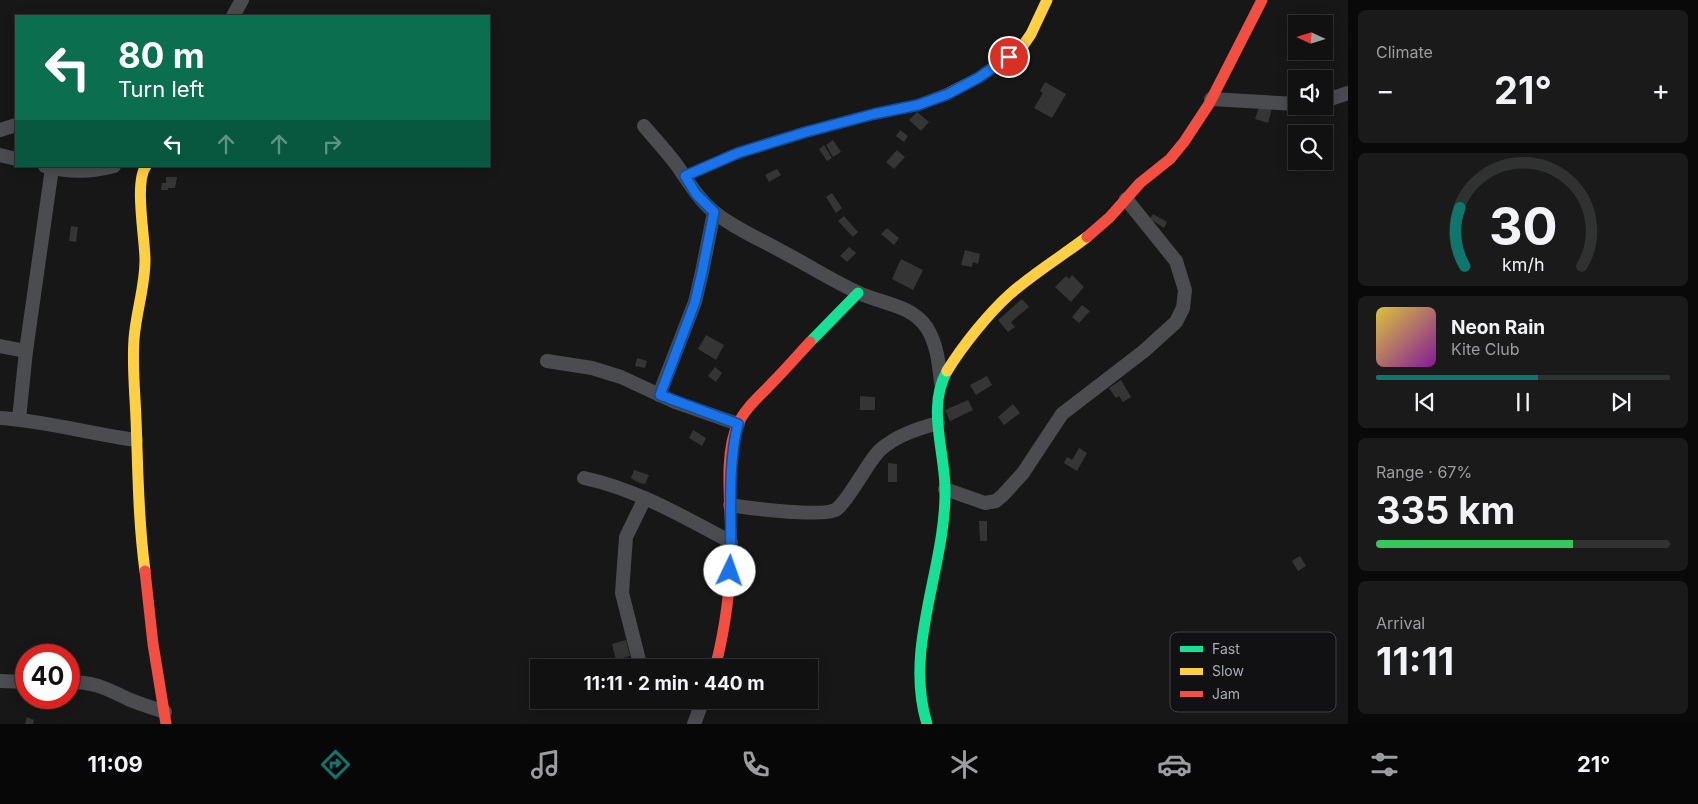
<!DOCTYPE html>
<meta charset="utf-8">
<style>
body{margin:0;font-family:Inter,sans-serif;background:#1a1a1a;color:#f1f3f6;height:100vh;display:flex;flex-direction:column;font-size:19px;white-space:nowrap}
*{box-sizing:border-box;margin:0}
p{font-size:16px;color:#9c9d9f}
.icon{flex:none;width:28px;height:28px;fill:none;stroke:currentColor;stroke-width:2;stroke-linecap:round;stroke-linejoin:round}
.map{position:relative;flex:1;overflow:hidden}
.details{display:flex;flex-direction:column;gap:10px;padding:10px;background:#090909;width:350px}
.details>*{flex:none}
.hud{position:absolute;left:15px;top:15px;width:475px;height:152px;border-radius:0px;box-shadow:0 2px 12px #0003,0 0 0 1px #303131;background:#0b6e4f;color:#fff;overflow:hidden}
.needle{width:32px;rotate:274deg}
.tools{position:absolute;left:1288px;top:15px;display:grid;gap:10px}
.tools a{display:grid;place-items:center;width:45px;height:45px;border-radius:0px;background:#111;box-shadow:0 2px 12px #0003,0 0 0 1px #303131;font-size:25px}
.speed{position:absolute;left:15px;top:644px;display:flex;gap:10px;font-size:25px;font-weight:700;text-align:center}
.speed>*{display:grid;place-content:center;width:65px;height:65px;border-radius:50%;background:#111;box-shadow:0 2px 12px #0003,0 0 0 1px #303131;line-height:1}
.speed .limit{border:8px solid #d22;background:#fff;color:#111}
.pin{position:absolute;display:grid;place-items:center;width:42px;height:42px;color:#fff;margin:-21px;border:2px solid #fff;border-radius:50%;box-shadow:0 1px 5px #0007}
.me{position:absolute;width:55px;margin:-28px;rotate:3deg;stroke-linejoin:round;filter:drop-shadow(0 0 4px #0008)}
.turn{display:flex;align-items:center;gap:18px;height:105px;padding:0 20px;font-size:22px}
.turn .icon{width:65px;height:65px;stroke-width:2.5}
.turn b{display:block;font-size:35px;line-height:42px}
.lanes{display:flex;align-items:center;height:48px;padding:0 20px;background:#0003;justify-content:center;gap:25px;direction:ltr}
.lanes .off{opacity:.35}
.big{font-size:38px;font-weight:700;line-height:1.1}
.details .tile{flex:1;display:flex;flex-direction:column;justify-content:center;gap:8px;min-width:0;padding:0 18px;border-radius:8px;background:#1a1a1a}
.details .dial{align-items:center;gap:0}
.dial svg{height:130px;overflow:visible;fill:none;stroke:#303131;stroke-width:7;stroke-linecap:round;text-anchor:middle}
.dial text{fill:#f1f3f6;stroke:none}
.song{display:flex;align-items:center;gap:15px}
.cover{width:60px;height:60px;border-radius:8px;background:linear-gradient(135deg,hsl(50 70% 55%),hsl(290 70% 35%))}
.played{height:5px;border-radius:2px;background:linear-gradient(90deg,#0f766e 55%,#303131 55%)}
.keys{display:flex;justify-content:space-around;direction:ltr}
.heat{display:flex;justify-content:space-between;align-items:center;font-size:28px;direction:ltr}
.charge{height:8px;border-radius:4px;background:linear-gradient(90deg,#34c759 67%,#303131 0)}
.trip{position:absolute;left:530px;top:659px;width:288px;height:50px;border-radius:0px;background:#111;box-shadow:0 2px 12px #0003,0 0 0 1px #303131;font-weight:700;line-height:50px;text-align:center}
.tabs{display:flex;height:80px;justify-content:space-around;align-items:center;background:#070707;color:#9c9d9f}
.tabs .icon{width:35px;height:35px}
.tabs .current{color:#0f766e}
.tabs b{font-size:22px;color:#f1f3f6}
main{display:flex;flex:1;min-height:0}
.map>svg:first-child{display:block}
</style>
<main>
<div class="map">
<svg width="1348" height="724" viewBox="0 0 1348 724">
<rect width="100%" height="100%" fill="#171717"/>
<g fill="#353536">
<path d="M1045,82L1066,94L1052,118L1034,108L1043,93L1040,91Z"/>
<path d="M1260,104L1272,108L1268,123L1255,119Z"/>
<path d="M917,112L929,122L921,131L909,120Z"/>
<path d="M900,130L908,136L904,142L896,136Z"/>
<path d="M833,140L841,152L833,157L826,145Z"/>
<path d="M824,145L832,158L827,161L819,149Z"/>
<path d="M897,150L905,157L894,169L886,162Z"/>
<path d="M777,169L781,175L769,182L765,175Z"/>
<path d="M166,177H177L175,188H168V190H161L162,183H166Z"/>
<path d="M832,193L842,208L836,213L826,197Z"/>
<path d="M1153,214L1167,222L1164,228L1150,219Z"/>
<path d="M844,216L858,232L853,237L838,221Z"/>
<path d="M71,226L78,227L76,242L69,241Z"/>
<path d="M887,228L899,238L894,245L881,234Z"/>
<path d="M849,247L856,253L847,262L840,256Z"/>
<path d="M965,250L980,254L978,264L973,262L972,267L961,265Z"/>
<path d="M901,259L923,270L913,290L892,279Z"/>
<path d="M1072,275L1084,287L1071,302L1055,287L1066,276L1069,279Z"/>
<path d="M1022,299L1029,307L1011,322L1015,327L1008,332L998,320Z"/>
<path d="M1082,305L1090,311L1079,323L1072,317Z"/>
<path d="M706,335L724,345L716,360L698,349Z"/>
<path d="M637,358L647,361L645,368L635,366Z"/>
<path d="M715,367L722,373L716,382L708,376Z"/>
<path d="M987,376L992,385L976,395L970,385Z"/>
<path d="M1121,380L1131,397L1123,402L1119,396L1116,398L1109,388Z"/>
<path d="M860,396L875,397V410H860Z"/>
<path d="M968,400L973,410L950,421L945,410Z"/>
<path d="M1013,404L1020,413L1004,425L998,417Z"/>
<path d="M693,430L706,438L702,446L689,438Z"/>
<path d="M1079,448L1087,453L1077,471L1064,463L1067,457L1072,460Z"/>
<path d="M888,463L897,464V482H888Z"/>
<path d="M634,470L649,475L645,484L637,482L631,478Z"/>
<path d="M979,521H987V541H980Z"/>
<path d="M1300,556L1306,566L1298,571L1292,561Z"/>
<path d="M626,640L630,656L616,660L612,644Z"/>
<path d="M772,700H796L793,708Z"/>
<path d="M27,717L34,720L33,724H25Z"/>
</g>
<g fill="none" stroke-linecap="round" stroke-linejoin="round">
<g stroke="#4b4c50" stroke-width="14">
<path d="M233,16L242,0"/>
<path d="M1211,99L1296,104"/>
<path d="M1324,101L1348,93"/>
<path d="M644,126C655,139 666,151 676,164C688,181 698,199 714,212C735,229 760,239 783,252C808,265 831,280 857,292C881,304 911,304 927,328C937,344 939,364 941,383"/>
<path d="M0,130L16,125"/>
<path d="M0,155L16,159"/>
<path d="M45,166C67,172 92,172 114,166"/>
<path d="M0,346L26,351"/>
<path d="M547,361L592,368L621,377L675,402L738,424"/>
<path d="M659,395L695,302L702,272L714,212"/>
<path d="M0,418C46,421 91,434 136,440"/>
<path d="M19,419L26,351L52,168"/>
<path d="M584,478C636,489 684,517 731,542"/>
<path d="M945,489L985,503L996,501L1003,495L1023,473L1062,414L1144,351L1176,322L1183,308L1185,290L1176,261L1126,199"/>
<path d="M730,505C748,508 824,518 837,509C845,502 852,490 858,481C865,471 871,459 880,450C897,435 917,429 938,423"/>
<path d="M641,668L622,593L626,537L645,498"/>
<path d="M0,681L26,682"/>
<path d="M69,682C95,682 105,688 128,699C140,704 153,708 165,712"/>
<path d="M694,724L703,700"/>
</g>
<g stroke="#16e098" stroke-width="11">
<path d="M810,342L858,293"/>
<path d="M927,724C903,646 947,566 945,487C944,448 927,407 947,371"/>
</g>
<g stroke="#ffcf43" stroke-width="11">
<path d="M949,93L978,78L1022,47L1031,34L1047,0"/>
<path d="M947,371C963,345 988,314 1010,294C1034,273 1062,256 1087,237"/>
<path d="M145,571C138,520 138,469 136,419C135,393 132,365 134,339C136,312 145,287 145,260C145,238 134,182 146,166"/>
</g>
<g stroke="#f24e42" stroke-width="11">
<path d="M685,176L738,153L806,132L874,114L918,105L949,93"/>
<path d="M1087,237L1110,217L1140,183L1170,159L1184,142L1209,104L1262,0"/>
<path d="M145,571L153,644L166,724"/>
<path d="M715,668C726,626 731,584 731,541C731,507 723,454 738,424C745,408 760,396 772,383C785,370 797,356 810,342"/>
</g>
</g>
<g fill="none" stroke-linecap="round" stroke-linejoin="round">
<defs>
<path id="route" d="M730,571C733,522 726,472 738,424L660,395L695,302L702,272L714,212L696,194L685,176L738,153L806,132L874,114L918,105L948,94L978,78L1009,57"/>
</defs>
<use href="#route" stroke="#114b97" stroke-width="12"/>
<use href="#route" stroke="#1a73e8" stroke-width="9"/>
</g>
<rect x="1170" y="632" width="166" height="80" rx="8" fill="#111113" stroke="#3e4045" stroke-width="1"/>
<rect x="1180" y="646" width="23" height="6" fill="#16e098"/>
<rect x="1180" y="668" width="23" height="7" fill="#ffcf43"/>
<rect x="1180" y="691" width="23" height="6" fill="#f24e42"/>
<g font-size="14" fill="#a8adb8">
<text x="1212" y="654">Fast</text>
<text x="1212" y="676">Slow</text>
<text x="1212" y="699">Jam</text>
</g>
</svg>
<div class="tools">
<a><svg class="needle" viewBox="-14 -14 28 28"><path d="M0-13l5 13h-10z" fill="#e53935"/><path d="M0 13l5-13h-10z" fill="#9c9d9f"/></svg></a>
<a><svg class="icon" aria-label="sound" viewBox="0 0 24 24"><path d="M4 9h4l5-4v14l-5-4H4zM17 9q2 3 0 6"/></svg></a>
<a><svg class="icon" aria-label="search" viewBox="0 0 24 24"><circle cx="10" cy="10" r="6"/><path d="M15 15l6 6"/></svg></a>
</div>
<div class="speed"><div class="limit">40</div></div>
<div class="pin" style="left:1009px;top:57px;background:#d93025"><svg class="icon" aria-label="arrive" viewBox="0 0 24 24"><path d="M6 21V4h12l-3 4 3 4H6"/></svg></div>
<svg class="me" style="left:730px;top:571px" viewBox="-20 -20 40 40"><circle r="19" fill="#fff"/><path d="M0-13L10 11 0 6-10 11z" fill="#1a73e8"/></svg>
<div class="trip">11:11 · 2 min · 440 m</div>
<div class="hud">
<div class="turn"><svg class="icon" aria-label="left" viewBox="0 0 24 24"><path d="M17 20v-9H6M10 6l-5 5 5 5"/></svg><div><b>80 m</b>Turn left</div></div>
<div class="lanes"><svg class="icon" aria-label="left" viewBox="0 0 24 24"><path d="M17 20v-9H6M10 6l-5 5 5 5"/></svg><svg class="icon off" aria-label="ahead" viewBox="0 0 24 24"><path d="M12 20V5M6 11l6-6 6 6"/></svg><svg class="icon off" aria-label="ahead" viewBox="0 0 24 24"><path d="M12 20V5M6 11l6-6 6 6"/></svg><svg class="icon off" aria-label="right" viewBox="0 0 24 24"><path d="M7 20v-9h11M14 6l5 5-5 5"/></svg></div>
</div>
</div>
<section class="details">
<div class="tile"><p>Climate</p>
<div class="heat"><a>−</a><b class="big">21°</b><a>+</a></div>
</div>
<div class="tile dial"><svg viewBox="0 0 100 80">
<path d="M14 69A42 42 0 1 1 86 69"/>
<path d="M14 69A42 42 0 0 1 11 33" stroke="#0f766e"/>
<text x="50" y="56" font-size="32" font-weight="700">30</text>
<text x="50" y="72" font-size="11">km/h</text>
</svg></div>
<div class="tile">
<div class="song"><i class="cover"></i><div><b>Neon Rain</b><p>Kite Club</p></div></div>
<div class="played"></div>
<div class="keys"><svg class="icon" aria-label="previous" viewBox="0 0 24 24"><path d="M18 5L8 12l10 7zM5 5v14"/></svg><svg class="icon" aria-label="pause" viewBox="0 0 24 24"><path d="M8 5v14M16 5v14"/></svg><svg class="icon" aria-label="next" viewBox="0 0 24 24"><path d="M6 5l10 7-10 7zM19 5v14"/></svg></div>
</div>
<div class="tile"><p>Range · 67%</p><b class="big">335 km</b><div class="charge"></div></div>
<div class="tile"><p>Arrival</p><b class="big">11:11</b></div>
</section>
</main>
<nav class="tabs">
<b>11:09</b>
<svg class="icon current" aria-label="directions" viewBox="0 0 24 24"><path d="M12 3l9 9-9 9-9-9zM9 14v-3h6M13 9l2 2-2 2"/></svg>
<svg class="icon" aria-label="music" viewBox="0 0 24 24"><path d="M9 18V5l10-2v13"/><circle cx="6" cy="18" r="3"/><circle cx="16" cy="16" r="3"/></svg>
<svg class="icon" aria-label="phone" viewBox="0 0 24 24"><path d="M5 4h4l2 5-3 2q2 4 5 5l2-3 5 2v4C11 20 4 13 5 4z"/></svg>
<svg class="icon" aria-label="climate" viewBox="0 0 24 24"><path d="M12 3v18M4 7l16 10M4 17L20 7"/></svg>
<svg class="icon" aria-label="car" viewBox="0 0 24 24"><path d="M5 17H2v-5l4-1 3-4h7l3 4 3 1v5h-3M9 17h6M6 11h13"/><circle cx="7" cy="17" r="2"/><circle cx="17" cy="17" r="2"/></svg>
<svg class="icon" aria-label="filters" viewBox="0 0 24 24"><path d="M4 7h16M4 17h16"/><circle cx="9" cy="7" r="2"/><circle cx="15" cy="17" r="2"/></svg>
<b>21°</b>
</nav>
